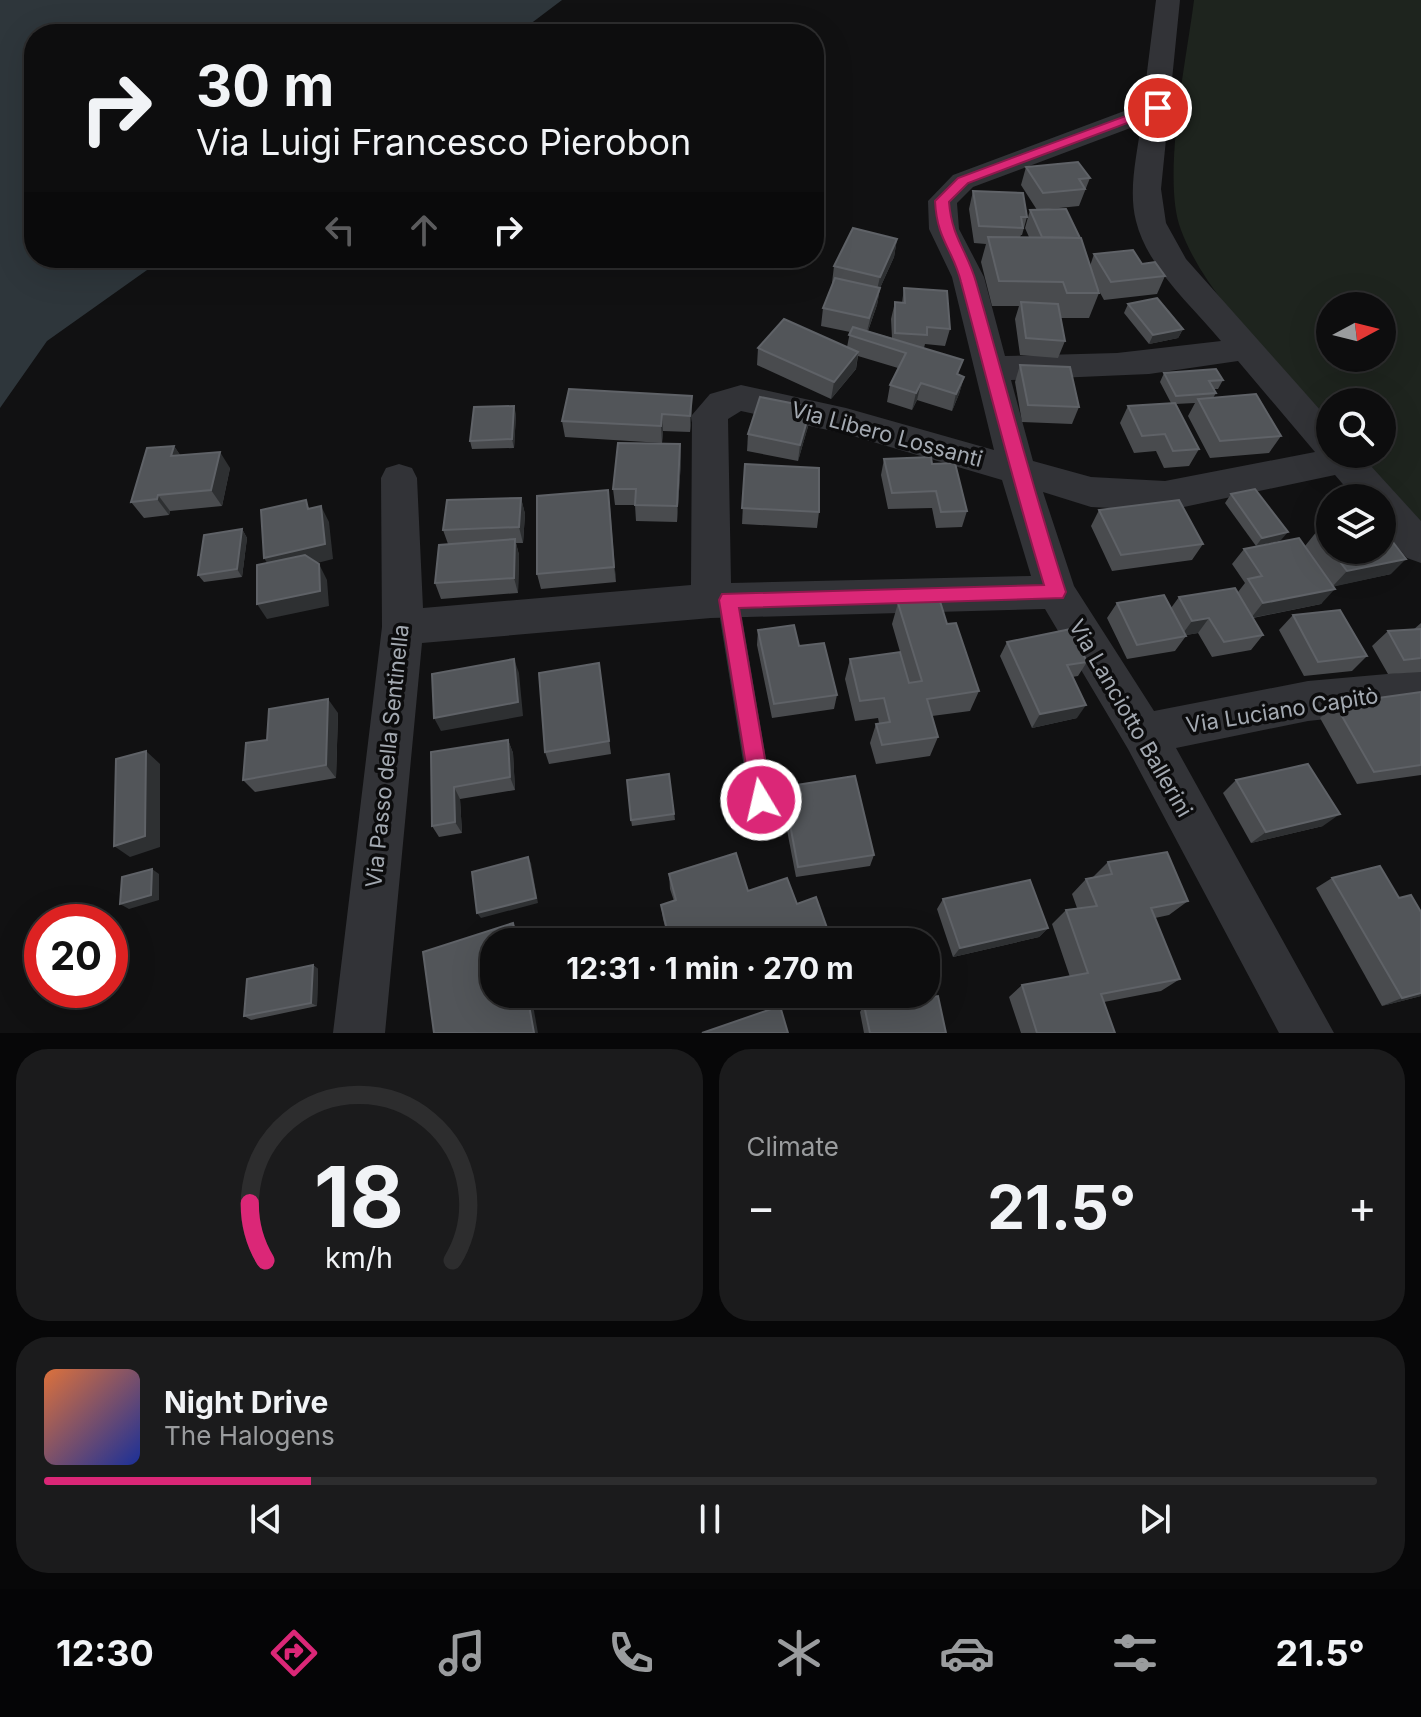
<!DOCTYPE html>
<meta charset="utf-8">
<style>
body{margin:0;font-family:Inter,sans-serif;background:#1b1b1c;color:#f1f3f6;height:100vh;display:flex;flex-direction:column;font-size:30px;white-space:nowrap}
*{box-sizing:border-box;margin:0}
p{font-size:26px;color:#9a9c9e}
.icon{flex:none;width:44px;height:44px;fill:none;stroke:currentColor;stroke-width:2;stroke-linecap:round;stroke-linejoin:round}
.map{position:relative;height:1033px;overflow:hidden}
.panel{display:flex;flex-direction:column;gap:16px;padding:16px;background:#070708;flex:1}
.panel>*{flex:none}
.guide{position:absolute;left:24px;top:24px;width:800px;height:244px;border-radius:32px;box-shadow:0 8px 32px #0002,0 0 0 2px #2d2d2e;background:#0d0d0e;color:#f1f3f6;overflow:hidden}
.needle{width:52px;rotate:83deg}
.fabs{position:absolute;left:1316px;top:292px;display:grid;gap:16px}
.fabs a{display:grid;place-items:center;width:80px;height:80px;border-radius:50%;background:#0d0d0e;box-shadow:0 8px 32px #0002,0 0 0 2px #2d2d2e;font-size:40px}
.speed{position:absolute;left:24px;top:904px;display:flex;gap:16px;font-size:40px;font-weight:700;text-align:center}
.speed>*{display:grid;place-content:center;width:104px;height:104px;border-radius:50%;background:#0d0d0e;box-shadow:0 8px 32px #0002,0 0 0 2px #2d2d2e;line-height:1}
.speed .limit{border:12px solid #d22;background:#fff;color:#111}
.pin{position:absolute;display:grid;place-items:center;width:68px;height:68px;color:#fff;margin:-34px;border:4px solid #fff;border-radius:50%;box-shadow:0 2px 8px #0007}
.me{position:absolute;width:88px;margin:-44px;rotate:351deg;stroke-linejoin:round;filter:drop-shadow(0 0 6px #0008)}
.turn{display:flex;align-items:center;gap:28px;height:168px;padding:0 40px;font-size:36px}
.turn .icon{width:104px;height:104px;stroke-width:2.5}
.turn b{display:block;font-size:56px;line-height:68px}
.lanes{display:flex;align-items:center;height:76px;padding:0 40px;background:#0003;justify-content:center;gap:40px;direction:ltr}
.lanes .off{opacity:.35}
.big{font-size:60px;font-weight:700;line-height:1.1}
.panel .card{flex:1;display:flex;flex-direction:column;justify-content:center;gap:12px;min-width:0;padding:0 28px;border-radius:32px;background:#1b1b1c}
.panel .dial{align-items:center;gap:0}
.dial svg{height:208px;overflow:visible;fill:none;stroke:#2d2d2e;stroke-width:7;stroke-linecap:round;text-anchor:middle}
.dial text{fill:#f1f3f6;stroke:none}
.song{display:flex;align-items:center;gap:24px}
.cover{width:96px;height:96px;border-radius:12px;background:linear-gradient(135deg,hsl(20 70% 55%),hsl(230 70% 35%))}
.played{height:8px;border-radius:4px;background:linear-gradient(90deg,#db2777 20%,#2d2d2e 20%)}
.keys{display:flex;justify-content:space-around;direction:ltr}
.heat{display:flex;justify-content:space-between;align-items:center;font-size:44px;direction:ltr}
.panel .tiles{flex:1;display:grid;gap:16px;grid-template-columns:1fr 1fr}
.card:last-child{grid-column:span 2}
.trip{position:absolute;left:480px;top:928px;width:460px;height:80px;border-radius:32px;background:#0d0d0e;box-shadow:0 8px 32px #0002,0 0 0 2px #2d2d2e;font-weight:700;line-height:80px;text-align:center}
.tab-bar{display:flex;height:128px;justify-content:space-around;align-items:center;background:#050506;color:#9a9c9e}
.tab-bar .icon{width:56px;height:56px}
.tab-bar .on{color:#db2777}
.tab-bar b{font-size:36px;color:#f1f3f6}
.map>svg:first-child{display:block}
</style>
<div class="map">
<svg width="1421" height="1033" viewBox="0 0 1421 1033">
<rect width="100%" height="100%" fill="#111112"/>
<path fill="#1e241e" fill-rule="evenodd" d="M1194,0H1421V522L1359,454H1382V402H1330V421C1281,365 1207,300 1181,230C1161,179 1187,57 1194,0ZM1330,306H1382V358H1330Z"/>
<path fill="#2e363b" d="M0,0H562L517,34H34V258H164L47,341L0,408Z"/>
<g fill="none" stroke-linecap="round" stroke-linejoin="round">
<path fill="#323337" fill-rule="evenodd" d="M728,591L736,594L739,600L778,829L775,838L766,841L757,838L754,829L717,600L720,594Z"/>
<path fill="#323337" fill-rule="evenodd" d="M1156,0H1180L1161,189L1166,223L1186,259L1330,421V454H1360L1421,521V563L1407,558L1382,529V498H1355L1335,475L1165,511L1091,507L1043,492L1074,586L1154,711L1308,681L1421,671V709L1308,721L1176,748L1334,1033H1279L1128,749L1045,609L711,618L422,643L385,1033H333L382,627L381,478L386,468L399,464L412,468L417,478L423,608L691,585L692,415L710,394L741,385L846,408L994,450L952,277L929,229L928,201L953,175L1143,104ZM1141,124C1137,155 1128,190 1136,221C1147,267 1192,306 1221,341L1117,353L1005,356L984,277L959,229L957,203L973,187ZM1238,361L1315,452L1165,481L1091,477L1033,461L1011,380L1149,374ZM741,411L846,434L1002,480L1031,576L731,583L728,419Z"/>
</g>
<g fill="#494b4e">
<path d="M1026,167L1090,178L1079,206L1049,209L1090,266L1094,254L1142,264L1165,276L1157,294L1104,300L1098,289L1099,293L1089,318H1061L1065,341L1058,358L1020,355L1015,319L1019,306H992L981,262L986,244L974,243L969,209L973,191L1027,217L1022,235H1021L1020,237H1029L1025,228L1030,210H1037L1021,185Z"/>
<path d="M897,239L894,257L880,288L877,305L868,331L892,338L891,319L895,302L902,303L904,288L950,329L945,346L925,344L924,348L959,375L964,377L959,394L952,411L917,400L912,410L887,402L890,385L898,368L858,356L856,369L831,399L757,365L758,348L847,347L850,332L821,326L823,308L833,283H832L834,266Z"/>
<path d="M1128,304L1183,329L1178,338L1149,344L1124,313Z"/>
<path d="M1020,365L1079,407L1072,424L1022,422L1015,382Z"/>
<path d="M1164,373L1223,380L1218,389H1214L1216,393L1213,398L1281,436L1269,453L1210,458L1188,416L1195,403L1175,404L1199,449L1189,466L1164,468L1156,451L1134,453L1120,423L1128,406L1171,403L1160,382Z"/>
<path d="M811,407L809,423L798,461L747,451L748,434Z"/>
<path d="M692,413L690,432L663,431L662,443L565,437L562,421Z"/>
<path d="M516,414L514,448L472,449L470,441Z"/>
<path d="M680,444L681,461L677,522L636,521L635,505H615L613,489Z"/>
<path d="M174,446L180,455L230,468L222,506L170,511L169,515L144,518L131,502Z"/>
<path d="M884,459L932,464L967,511L962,527L936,528L932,508L888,509L881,475Z"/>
<path d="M745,464L819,512L817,528L742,524Z"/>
<path d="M608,490L616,582L541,589L537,574Z"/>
<path d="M1231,494L1281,540L1256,546L1225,503Z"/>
<path d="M521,498L525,514L523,543H516L519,555L518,593L441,599L435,583L448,544L443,530Z"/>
<path d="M1099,510L1203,544L1192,560L1112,571L1091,526Z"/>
<path d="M1330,528V550H1382L1391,574L1334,586L1321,604L1253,618L1263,635L1251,650L1212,657L1198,633L1186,635V636L1175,651L1127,659L1107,618L1117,603L1171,608L1179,597L1238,592L1245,583L1232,564L1244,549L1305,546L1317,531Z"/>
<path d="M242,529L247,538L242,577L204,582L198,575Z"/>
<path d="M898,603L947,624L979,691L970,711L932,716L938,737L930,756L876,764L870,743L876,724L879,723L878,718L855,721L845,679L850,659L909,683L892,624Z"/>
<path d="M1293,615L1367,656L1352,671L1304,676L1279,630Z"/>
<path d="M1421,623V672L1388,674L1372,646L1388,631L1413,630Z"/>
<path d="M758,630L837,695L834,709L772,718L757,645Z"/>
<path d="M1007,642L1087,662L1078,676L1072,677L1077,718L1032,728L1000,656Z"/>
<path d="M601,678L611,754L549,764L545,752Z"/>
<path d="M1421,692V775L1357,784L1320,718L1335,704Z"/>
<path d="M338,713L336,778L255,792L243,780L267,740Z"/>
<path d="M508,740L513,753L515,790L460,799L462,833L439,837L432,826L431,752Z"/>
<path d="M669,774L675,820L632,826L631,820Z"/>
<path d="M1236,780L1323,826L1251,843L1223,793Z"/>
<path d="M783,787L874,855L870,866L796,877L781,799Z"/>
<path d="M1108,862L1188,901L1169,915L1155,918L1180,979L1161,991L1104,1002L1115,1033H1021L1009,997L1022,985L1070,977L1052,924L1066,910L1077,908L1072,894L1086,879L1092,878Z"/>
<path d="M669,874L748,891L797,904L832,942H669L663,919L661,905L674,901L670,889Z"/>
<path d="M1332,878L1399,898L1421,912V996L1382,1006L1316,888Z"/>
<path d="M943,899L1048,928L1039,937L953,957L937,909Z"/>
<path d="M313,965L318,969L317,1006L251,1020L244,1016Z"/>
<path d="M864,1005L946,1033H864L860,1012Z"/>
</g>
<g fill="#2e3032">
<path d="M897,239L894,257L880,288L877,305L866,336L880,277Z"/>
<path d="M1183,329L1178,338L1149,344L1153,335Z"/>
<path d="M858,352L856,369L831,399L834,382Z"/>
<path d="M964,377L959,394L952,411L956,394Z"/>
<path d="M921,383L917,400L912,410L916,393Z"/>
<path d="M692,396V413L690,432V416Z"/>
<path d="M514,406L516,414L514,448L512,439Z"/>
<path d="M811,407L809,423L798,461L800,445Z"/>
<path d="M662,414L663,431L662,443L661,426Z"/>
<path d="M680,444L681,461L677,522V506Z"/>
<path d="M174,446L185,462L171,456Z"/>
<path d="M220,452L230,468L222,506L211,490Z"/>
<path d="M608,490L610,506L616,582L614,567Z"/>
<path d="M158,495L170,511L169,515L157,499Z"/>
<path d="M521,498L525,514L523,543L519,527Z"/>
<path d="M321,506L329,522L333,559L274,574L264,558Z"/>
<path d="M242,529L247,538L242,577L237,569Z"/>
<path d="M1288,532L1281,540L1256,546L1262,538Z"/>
<path d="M515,539L519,555L518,593L514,578Z"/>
<path d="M1406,559L1391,574L1332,587L1347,571Z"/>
<path d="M319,564L327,580L329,606L267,619L257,604Z"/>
<path d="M1335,589L1321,604L1251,618L1263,603Z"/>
<path d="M1209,618L1198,633L1181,636L1192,621Z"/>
<path d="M514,659L519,673L523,716L441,731L434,718Z"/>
<path d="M328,699L338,713L336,778L326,765Z"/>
<path d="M1086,705L1077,718L1032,728L1040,714Z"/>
<path d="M508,740L513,753L515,790L510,777Z"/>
<path d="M146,751L160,764V847L130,857L114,846Z"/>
<path d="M454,787L460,799L462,833L455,822Z"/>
<path d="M1340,814L1323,826L1251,843L1266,832Z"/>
<path d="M528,857L531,863L538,903L481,918L477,913Z"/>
<path d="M152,869L159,874V900L129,909L120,904Z"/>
<path d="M513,923L519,933L520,942H517Z"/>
<path d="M1048,928L1039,937L953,957L960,948Z"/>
<path d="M313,965L318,969L317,1006L311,1003Z"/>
<path d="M1421,993V996L1382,1006L1402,998Z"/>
<path d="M527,994H531L538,1033H534Z"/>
<path d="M691,994H725L686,1007L685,996Z"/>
</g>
<g fill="#525559" stroke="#5f6267" stroke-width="2">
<path d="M1078,162L1090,178L1079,179L1085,189L1043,193L1026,167Z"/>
<path d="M973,191L1023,193L1027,217H1021L1023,228L979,226Z"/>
<path d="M1066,209L1080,238L1042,237L1030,210Z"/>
<path d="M853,228L897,239L880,277L834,266Z"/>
<path d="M988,237L1081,238L1099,293H1067L1063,282L999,281Z"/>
<path d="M1133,250L1142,264L1155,262L1165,276L1111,282L1094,254Z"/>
<path d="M835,278L880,288L869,318L823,308Z"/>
<path d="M904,288L947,291L950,329L927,327V335L895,333V302L905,303Z"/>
<path d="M1157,298L1183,329L1153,335L1128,304Z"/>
<path d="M1021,302L1058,304L1065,341L1026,338Z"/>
<path d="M784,319L858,352L834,382L758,348Z"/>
<path d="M853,327L963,360L957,374L964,377L956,394L921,383L916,393L890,385L906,353L849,335Z"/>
<path d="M1020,365L1070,367L1079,407L1028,405Z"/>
<path d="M1216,369L1223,380L1209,381L1216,393L1176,396L1164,373Z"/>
<path d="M569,389L692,396L690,416L662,414L661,426L562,421Z"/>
<path d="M1256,394L1281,436L1220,441L1198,399Z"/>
<path d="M760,397L811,407L800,445L748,434Z"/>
<path d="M1175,403L1199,449L1173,451L1165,434L1142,436L1128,406Z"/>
<path d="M514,406L512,439L470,441L474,407Z"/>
<path d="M618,443L680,444L677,506L635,505L636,489H613Z"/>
<path d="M174,446L171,456L220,452L211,490L158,495L157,499L131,502L147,448Z"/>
<path d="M931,457L932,464L955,463L967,511L941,512L936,491L892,493L884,459Z"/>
<path d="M745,464L819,468V512L742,508Z"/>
<path d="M1255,489L1288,532L1262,538L1231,494Z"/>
<path d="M608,490L614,567L537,574V496Z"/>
<path d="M521,498L519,527L443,530L447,500Z"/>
<path d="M306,500L308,509L321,506L325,544L264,558L261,510Z"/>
<path d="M1179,500L1203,544L1121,555L1099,510Z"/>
<path d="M1330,528V549L1317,531Z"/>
<path d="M1382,528L1406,559L1347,571L1331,550H1382Z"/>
<path d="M242,529L237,569L198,575L204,535Z"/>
<path d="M1299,538L1335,589L1263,603L1248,579L1262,576L1244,549Z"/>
<path d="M515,539L514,578L435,583L439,545Z"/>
<path d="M305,555L319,564L320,591L257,604V565Z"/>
<path d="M1235,588L1263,635L1224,642L1209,618L1192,621L1179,597Z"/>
<path d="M1164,595L1186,636L1137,645L1117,603Z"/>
<path d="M939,598L947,624L956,623L979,691L927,699L938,737L882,745L876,724L890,722L884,698L860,701L850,659L900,652L909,683L922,681L898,603Z"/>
<path d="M1340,610L1367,656L1318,662L1293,615Z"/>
<path d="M794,625L799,646L824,643L837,695L774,704L758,630Z"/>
<path d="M1071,629L1087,662L1067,665L1086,705L1040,714L1007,642Z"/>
<path d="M1421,629V658L1404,660L1388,631Z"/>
<path d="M514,659L518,702L434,718L432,674Z"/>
<path d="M599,663L609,741L545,752L539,673Z"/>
<path d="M1421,692V765L1374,772L1335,704Z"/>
<path d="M328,699L326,765L243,780L246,743L267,740L269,709Z"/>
<path d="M508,740L510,777L454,787L455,822L432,826L431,752Z"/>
<path d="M146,751L145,836L114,846L116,759Z"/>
<path d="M1308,764L1340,814L1266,832L1236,780Z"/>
<path d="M669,774L674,814L631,820L627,780Z"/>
<path d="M855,776L874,855L798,867L783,787Z"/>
<path d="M1167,852L1188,901L1151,908L1180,979L1101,994L1115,1033H1037L1022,985L1088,973L1066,910L1097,906L1086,879L1112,874L1108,862Z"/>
<path d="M736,853L748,891L787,878L797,904L816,897L832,942H670L661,905L676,900L669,874Z"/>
<path d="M528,857L536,898L477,913L472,872Z"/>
<path d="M1380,866L1399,898L1411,895L1421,912V993L1402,998L1332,878Z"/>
<path d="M152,869L151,895L120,904L122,877Z"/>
<path d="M1030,880L1048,928L960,948L943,899Z"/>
<path d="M513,923L517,942H494V994H527L534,1033H434L423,952Z"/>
<path d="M313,965L311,1003L244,1016L247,979Z"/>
<path d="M938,996L946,1033H870L864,1005Z"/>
<path d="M780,1006L788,1033H702Z"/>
</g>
<path fill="#db2777" stroke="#8e194d" stroke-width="2" d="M1158,104L1164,108L1162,110L968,183L949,202C952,239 967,250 976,282C1006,386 1033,490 1066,592L1063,598L739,608L772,800L769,808L761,811L753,808L719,600L722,594L1044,585C1013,484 988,383 961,282C953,249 937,241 935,201L958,178Z"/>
<g text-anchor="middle" stroke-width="7" stroke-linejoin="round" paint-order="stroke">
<g font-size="22" fill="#a3a9b1" stroke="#0c0c0d">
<text transform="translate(887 434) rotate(15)" y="8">Via Libero Lossanti</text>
<text transform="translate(1282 710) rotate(-9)" y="8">Via Luciano Capitò</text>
<text transform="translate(1131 718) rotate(60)" y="8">Via Lanciotto Ballerini</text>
<text transform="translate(387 756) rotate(-84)" y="8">Via Passo della Sentinella</text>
</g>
</g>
</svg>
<div class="fabs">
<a><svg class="needle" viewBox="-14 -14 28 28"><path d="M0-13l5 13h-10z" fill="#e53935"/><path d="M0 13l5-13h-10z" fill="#9a9c9e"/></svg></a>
<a><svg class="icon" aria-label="search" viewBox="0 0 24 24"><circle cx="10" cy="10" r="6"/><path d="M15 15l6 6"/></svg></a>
<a><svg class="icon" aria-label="layers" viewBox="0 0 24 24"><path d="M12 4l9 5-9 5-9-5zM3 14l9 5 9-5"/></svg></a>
</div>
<div class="speed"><div class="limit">20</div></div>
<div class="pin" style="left:1158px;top:108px;background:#d93025"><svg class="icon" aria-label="arrive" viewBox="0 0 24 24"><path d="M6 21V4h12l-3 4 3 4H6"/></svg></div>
<svg class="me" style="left:761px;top:800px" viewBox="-20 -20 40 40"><circle r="17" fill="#db2777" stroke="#fff" stroke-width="3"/><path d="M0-11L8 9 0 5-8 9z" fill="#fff"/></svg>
<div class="trip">12:31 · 1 min · 270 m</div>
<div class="guide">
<div class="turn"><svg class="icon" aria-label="right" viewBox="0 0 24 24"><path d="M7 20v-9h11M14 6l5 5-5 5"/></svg><div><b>30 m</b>Via Luigi Francesco Pierobon</div></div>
<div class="lanes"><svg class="icon off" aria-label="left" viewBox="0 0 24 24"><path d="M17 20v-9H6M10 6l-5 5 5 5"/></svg><svg class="icon off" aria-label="ahead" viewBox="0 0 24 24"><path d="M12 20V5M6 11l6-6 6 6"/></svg><svg class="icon" aria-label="right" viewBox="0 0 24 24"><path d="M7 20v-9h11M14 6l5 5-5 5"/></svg></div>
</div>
</div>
<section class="panel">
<div class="tiles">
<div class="card dial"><svg viewBox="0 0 100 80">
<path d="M14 69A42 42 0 1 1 86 69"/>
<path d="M14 69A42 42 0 0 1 8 47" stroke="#db2777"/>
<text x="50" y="56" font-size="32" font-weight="700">18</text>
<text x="50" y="72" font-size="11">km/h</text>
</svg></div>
<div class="card"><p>Climate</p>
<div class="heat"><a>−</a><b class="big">21.5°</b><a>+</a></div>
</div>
<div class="card">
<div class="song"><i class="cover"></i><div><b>Night Drive</b><p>The Halogens</p></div></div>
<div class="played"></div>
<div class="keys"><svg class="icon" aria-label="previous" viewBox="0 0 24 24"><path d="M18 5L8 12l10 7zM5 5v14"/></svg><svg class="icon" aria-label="pause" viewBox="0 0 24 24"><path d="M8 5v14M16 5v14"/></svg><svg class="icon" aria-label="next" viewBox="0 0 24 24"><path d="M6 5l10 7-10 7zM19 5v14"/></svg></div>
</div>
</div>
</section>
<nav class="tab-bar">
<b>12:30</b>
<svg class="icon on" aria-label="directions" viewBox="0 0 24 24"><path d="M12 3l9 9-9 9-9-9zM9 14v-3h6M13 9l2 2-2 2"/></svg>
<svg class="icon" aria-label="music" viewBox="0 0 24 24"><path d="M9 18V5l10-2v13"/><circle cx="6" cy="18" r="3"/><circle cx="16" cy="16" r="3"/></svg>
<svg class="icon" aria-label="phone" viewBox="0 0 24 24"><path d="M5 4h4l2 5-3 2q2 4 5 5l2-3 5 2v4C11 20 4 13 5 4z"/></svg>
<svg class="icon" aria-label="climate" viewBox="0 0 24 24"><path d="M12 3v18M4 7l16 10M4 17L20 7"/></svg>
<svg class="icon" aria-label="car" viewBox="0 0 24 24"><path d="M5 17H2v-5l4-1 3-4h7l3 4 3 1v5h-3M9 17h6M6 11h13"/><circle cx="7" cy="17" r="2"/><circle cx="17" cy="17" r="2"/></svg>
<svg class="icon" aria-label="filters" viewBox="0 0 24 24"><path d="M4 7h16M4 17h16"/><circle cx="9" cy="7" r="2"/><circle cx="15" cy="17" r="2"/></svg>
<b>21.5°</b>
</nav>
